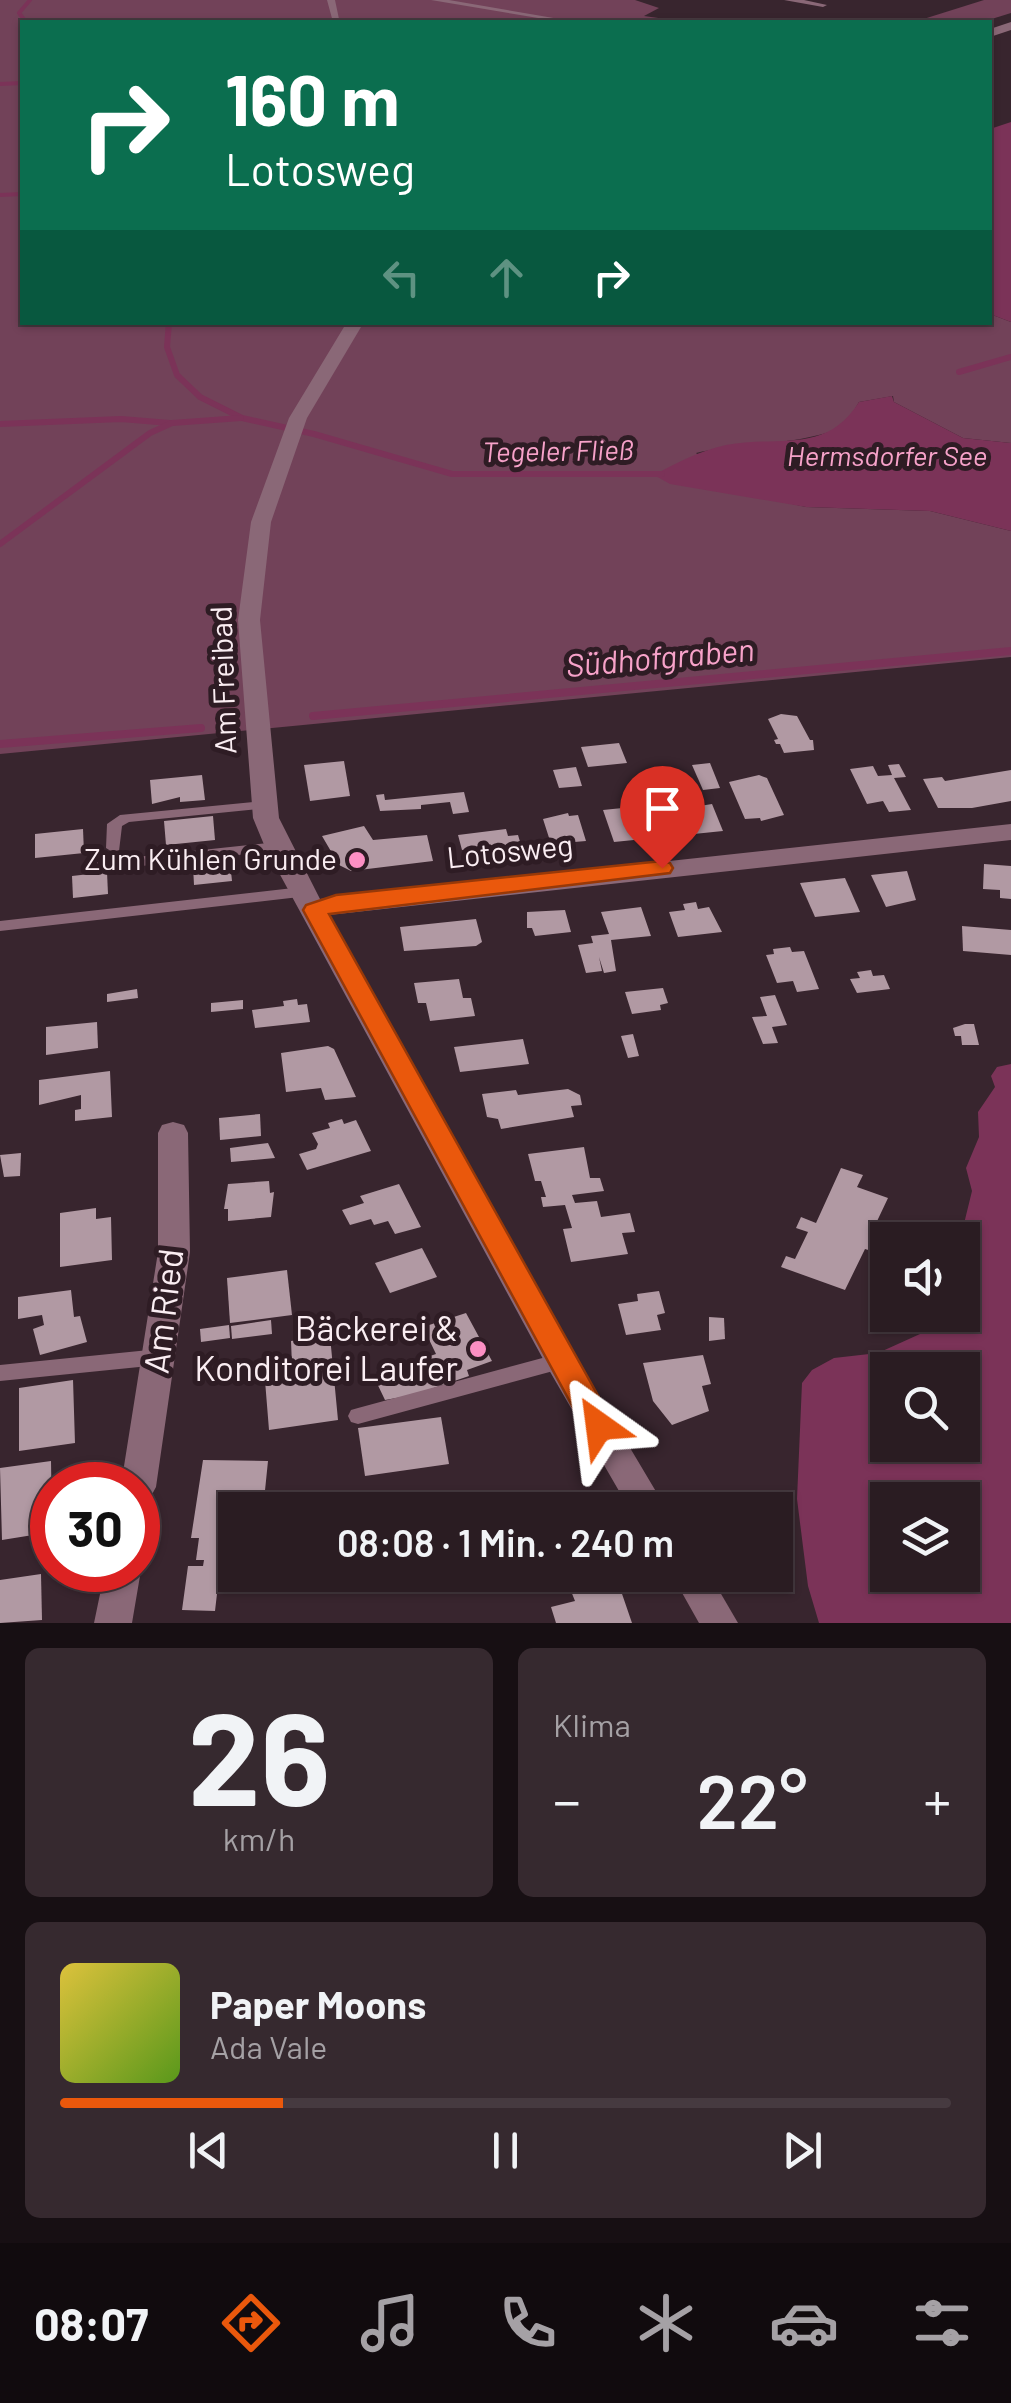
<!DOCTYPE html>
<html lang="de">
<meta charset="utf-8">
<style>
body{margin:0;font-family:Barlow,sans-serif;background:#36292f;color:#f1f3f6;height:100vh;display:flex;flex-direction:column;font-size:38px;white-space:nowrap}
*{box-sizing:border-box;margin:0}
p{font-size:32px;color:#a5a1a5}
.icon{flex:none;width:55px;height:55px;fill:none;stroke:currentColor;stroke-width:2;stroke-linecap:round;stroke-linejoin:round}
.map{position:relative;height:1623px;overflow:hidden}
.sheet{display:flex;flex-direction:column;gap:25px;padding:25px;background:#170f13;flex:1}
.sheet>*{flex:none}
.top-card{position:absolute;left:20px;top:20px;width:972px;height:305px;border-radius:0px;box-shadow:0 2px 8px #0004,0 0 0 2px #463a40;background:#0b6e4f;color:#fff;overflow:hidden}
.buttons{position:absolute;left:870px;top:1222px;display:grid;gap:20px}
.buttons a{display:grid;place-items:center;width:110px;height:110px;border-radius:0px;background:#2a1c22;box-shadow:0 2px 8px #0004,0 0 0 2px #463a40;font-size:50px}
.speed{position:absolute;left:30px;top:1462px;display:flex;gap:20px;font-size:50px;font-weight:700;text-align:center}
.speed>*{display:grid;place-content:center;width:130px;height:130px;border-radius:50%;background:#2a1c22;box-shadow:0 2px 8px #0004,0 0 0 2px #463a40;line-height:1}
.speed .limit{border:15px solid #d22;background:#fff;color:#111}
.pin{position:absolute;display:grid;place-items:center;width:85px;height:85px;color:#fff;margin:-102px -42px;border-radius:50% 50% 50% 0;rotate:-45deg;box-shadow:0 0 10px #0007}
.pin .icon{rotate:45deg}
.me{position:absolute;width:110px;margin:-55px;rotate:329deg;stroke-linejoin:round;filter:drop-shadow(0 0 8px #0008)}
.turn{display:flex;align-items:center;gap:35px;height:210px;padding:0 40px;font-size:45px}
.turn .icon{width:130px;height:130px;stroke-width:2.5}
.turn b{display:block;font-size:70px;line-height:85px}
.lanes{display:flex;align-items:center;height:95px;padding:0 40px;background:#0003;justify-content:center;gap:50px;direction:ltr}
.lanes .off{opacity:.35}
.big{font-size:75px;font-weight:600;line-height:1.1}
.sheet .tile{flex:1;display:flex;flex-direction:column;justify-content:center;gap:15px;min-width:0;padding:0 35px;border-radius:15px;background:#36292f}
.sheet .dial{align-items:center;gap:0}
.dial b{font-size:130px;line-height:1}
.song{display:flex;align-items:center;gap:30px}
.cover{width:120px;height:120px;border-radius:15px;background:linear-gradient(135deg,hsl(50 70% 55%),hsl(90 70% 35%))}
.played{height:10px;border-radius:5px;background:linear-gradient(90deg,#ea580c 25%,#463a40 25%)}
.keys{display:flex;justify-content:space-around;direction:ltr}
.heat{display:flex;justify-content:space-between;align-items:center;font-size:55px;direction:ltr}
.sheet .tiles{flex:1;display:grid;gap:25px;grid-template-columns:1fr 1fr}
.tile:last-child{grid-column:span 2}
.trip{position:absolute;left:218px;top:1492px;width:575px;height:100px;border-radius:0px;background:#2a1c22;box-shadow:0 2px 8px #0004,0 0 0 2px #463a40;font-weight:600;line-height:100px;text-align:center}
.tabs{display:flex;height:160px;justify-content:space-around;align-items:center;background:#110b0e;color:#a5a1a5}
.tabs .icon{width:70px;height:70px}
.tabs .on{color:#ea580c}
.tabs b{font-size:45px;color:#f1f3f6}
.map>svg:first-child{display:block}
</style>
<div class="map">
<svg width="1011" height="1623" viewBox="0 0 1011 1623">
<rect width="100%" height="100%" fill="#38252e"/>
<g fill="#724259">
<path d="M0,0H635L659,8L644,16L687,22H22V322H990V314L1011,322V443L963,438L894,402L893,396L859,402C855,408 851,418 846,423C823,444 731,444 696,453L741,493L806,507L930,511L1011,531V657L0,754Z"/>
<path d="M984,0H1011V13L982,22H914Z"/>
</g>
<g fill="#7b3358" fill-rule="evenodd">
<path d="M1011,122V322L990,314V129Z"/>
<path d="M892,396L894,402L963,438L1011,443V531L930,511L806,507L670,484L654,475C678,462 699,451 726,445C778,435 826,455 859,402Z"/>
<path d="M1011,1064V1623H819L808,1586L797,1499L802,1383L812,1370L834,1358L878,1353L962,1315L965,1260L960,1240L972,1191L966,1168L979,1137L978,1112L995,1087L991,1076L997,1067ZM888,1370H962V1445H888ZM888,1500H962V1575H888Z"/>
</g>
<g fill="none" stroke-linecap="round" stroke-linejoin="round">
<g stroke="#7b3358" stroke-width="4">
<path d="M26,22L19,13L30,0"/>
<path d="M0,84L22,83"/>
<path d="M0,195L22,194"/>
</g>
<g stroke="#7b3358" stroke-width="6">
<path d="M169,322L167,347L177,375L200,397L242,418L314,434L452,474H662"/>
<path d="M959,372L1011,357"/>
<path d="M0,424L121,419L170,423"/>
<path d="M0,544L150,433L172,423L241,418"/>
</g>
<g stroke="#7b3358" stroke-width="8">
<path d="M313,716L1011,651"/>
<path d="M0,744L201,728"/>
</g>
</g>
<g fill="#b199a3">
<path d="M781,714L797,716L810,740H813L814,750L784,753L780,744H776L774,740L778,739L768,719Z"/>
<path d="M619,743L627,763L588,767L581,747Z"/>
<path d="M344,761L350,796L310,801L304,765Z"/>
<path d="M710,763L720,788L703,790L692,765Z"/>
<path d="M899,764L906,777L894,778L911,810L889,812L883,801L867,804L850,769L873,766L878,776L892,775L888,765Z"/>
<path d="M576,767L582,786L559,788L553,770Z"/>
<path d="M1011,770V801L972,808H938L923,779L942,777L945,781Z"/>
<path d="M659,774L670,799L652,800L643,775Z"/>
<path d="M202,775L205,800L180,802V797L152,804L150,780Z"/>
<path d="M759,775L767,778L784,815L761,821L760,818L745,819L729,782Z"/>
<path d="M464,792L469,812L453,814L450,802L421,805V809L380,811L376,795L384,794L385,800Z"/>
<path d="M712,804L723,831L684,835L669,811Z"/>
<path d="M642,806L654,838L614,842L603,810Z"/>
<path d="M568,813L569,816L578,815L586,841L551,844L543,819Z"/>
<path d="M213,816L215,840L166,845L164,821Z"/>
<path d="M364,826L373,840L427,835L433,861L351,871L339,865L322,836Z"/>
<path d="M83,829L84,853L35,858V834Z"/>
<path d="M506,829L508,836L518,835L521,845L511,846L513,853L481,856L479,848L462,850L458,835Z"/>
<path d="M214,859L215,863L230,862L232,881L194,885L193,866Z"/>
<path d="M984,864L1011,866V899L1000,898V890L983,889Z"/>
<path d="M907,871L916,900L886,907L871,875Z"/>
<path d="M107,872L108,894L73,898L72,876Z"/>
<path d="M845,878L860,912L815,917L800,883Z"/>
<path d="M696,902L698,909L709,907L722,932L678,937L669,912L685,910L683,904Z"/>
<path d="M641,907L651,936L611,940L616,971L604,973L599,957L602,971L586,973L578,945L593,943L591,936L609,934L601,912Z"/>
<path d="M565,910L571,932L535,936L532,928H527V912Z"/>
<path d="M476,919L482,942L476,946L404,951L400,927Z"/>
<path d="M962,926L1011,930V955L963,951Z"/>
<path d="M790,947L792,952L804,951L819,989L797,992L793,981L777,983L766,955L774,954L773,949Z"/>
<path d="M871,970L873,976L884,975L890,989L857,993L850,979L860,978L857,972Z"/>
<path d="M459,979L463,998H471L475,1016L430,1021L426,1003H418L414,983Z"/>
<path d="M663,988L668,1003L660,1005L661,1010L632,1014L625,992Z"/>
<path d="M137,989L138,998L107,1002V994Z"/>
<path d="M775,995L787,1025L772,1027L778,1043L763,1044L752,1017L767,1016L760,997Z"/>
<path d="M297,999L298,1005L307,1004L310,1022L255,1028L252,1010L284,1006L283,1001Z"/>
<path d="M243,1000V1009L211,1012V1003Z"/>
<path d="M97,1022L98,1048L46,1055V1027Z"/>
<path d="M965,1024H974L979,1045H962L961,1036H955L953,1028Z"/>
<path d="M633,1034L639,1056L628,1058L621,1036Z"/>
<path d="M523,1039L529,1064L460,1072L454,1047Z"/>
<path d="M328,1046L334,1049L356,1097L325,1100L321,1088L286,1092L281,1053Z"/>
<path d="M110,1071L112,1117L75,1121V1110L81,1109V1095L39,1105V1080Z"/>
<path d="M568,1089L580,1095L582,1105L571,1106L574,1117L501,1129L498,1119L487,1117L482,1094L516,1090L518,1095Z"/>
<path d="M260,1114L261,1136L220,1140L219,1118Z"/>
<path d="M342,1119L344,1124L356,1120L371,1151L307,1170L299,1154L316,1149L318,1144L312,1133L330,1128L328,1123Z"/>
<path d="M268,1143L275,1158L231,1162L230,1148Z"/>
<path d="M584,1147L590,1178H600L604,1191L572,1195L575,1203L597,1201L601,1217L630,1213L635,1232L622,1233L628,1254L571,1262L563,1229L572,1228L565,1205L543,1207L541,1197H546L541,1181H535L528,1154Z"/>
<path d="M21,1153L20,1176L4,1177L0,1155Z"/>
<path d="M841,1168L863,1175L857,1187L888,1198L870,1236L880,1240L875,1252L865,1249L845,1290L781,1267L786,1256L795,1259L808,1232L796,1228L801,1217L816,1223Z"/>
<path d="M269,1181L270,1193L274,1192L271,1217L228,1221V1209H224L228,1184Z"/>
<path d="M399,1184L421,1227L395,1234L388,1221L374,1225L371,1219L350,1225L342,1210L364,1203L360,1196Z"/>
<path d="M96,1208V1219L111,1217L112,1260L60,1267V1213Z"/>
<path d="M422,1248L437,1277L390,1293L375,1263Z"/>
<path d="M287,1270L292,1315L230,1323L227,1278Z"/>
<path d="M71,1290L74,1317L80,1316L87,1342L40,1355L33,1329L44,1325L42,1315L18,1319V1297Z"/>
<path d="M659,1291L665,1313L657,1315L661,1330L626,1335L618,1304L638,1301L637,1294Z"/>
<path d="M466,1313L492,1361L467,1370L469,1376L413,1395L385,1400L373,1375L436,1354L423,1327Z"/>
<path d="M709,1317L724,1318L725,1339L709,1341Z"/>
<path d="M271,1320L272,1334L232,1339L231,1326Z"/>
<path d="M229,1325L230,1338L201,1342L200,1329Z"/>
<path d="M330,1336L338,1420L269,1430L264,1368L292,1365L291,1341Z"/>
<path d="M703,1355L711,1384L702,1386L709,1411L672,1425L653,1401L643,1363Z"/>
<path d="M73,1380L75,1443L19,1451V1388Z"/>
<path d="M441,1417L449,1464L365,1476L358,1428Z"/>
<path d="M203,1460L268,1461L263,1510H235L231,1560H235V1575H286L284,1592H255V1585H218L215,1611L182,1610L188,1566H203L204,1560H196L199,1538H191Z"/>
<path d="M51,1461L52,1524L33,1527V1535L2,1540L0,1468Z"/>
<path d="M41,1574L42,1620L0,1623V1580Z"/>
<path d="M597,1585L599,1593L620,1588L632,1623H556L551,1607L575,1601L571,1591Z"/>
</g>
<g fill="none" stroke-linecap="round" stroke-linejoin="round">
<g fill="#8a6877" fill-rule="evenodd">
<path d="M327,0H335L339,19L347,22H333Z"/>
<path d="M431,0H449L577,22H562Z"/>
<path d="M784,0H804L827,5L823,7Z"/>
<path d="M263,801L268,802L270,805L268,808L129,822L122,826L119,851L114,853L106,848L107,824L120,815Z"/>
<path d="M278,842L286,847L283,850L98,871L90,866L98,861Z"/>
<path d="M302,887L310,892L308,896L0,931V921Z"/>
<path d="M159,1349L166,1351L169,1357L166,1363L159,1365L0,1381V1365Z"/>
<path d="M561,1353L568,1355L571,1361L568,1367L358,1424L351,1422L348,1416L351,1410L358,1408Z"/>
</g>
<g fill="#8a6877" fill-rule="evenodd">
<path d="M1011,22V30L990,37V29Z"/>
<path d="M347,322H364L307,418L271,522L260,620L279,818L320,899L1011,824V840L329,915L573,1352L667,1510H630L549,1370L265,847L253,818L238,620L251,522L289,418Z"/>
<path d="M173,1122L184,1125L188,1133L190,1252L156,1487L150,1498L138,1502V1485H121L158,1252V1133L162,1125Z"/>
<path d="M138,1562L141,1570L132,1623H94L105,1570H138Z"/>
<path d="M672,1575H710L738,1623H699Z"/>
</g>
</g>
<path fill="#ea580c" stroke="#983908" stroke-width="2.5" d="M662,861L670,863L673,868L670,873L329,914L610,1417L615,1426L610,1435L599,1439L588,1435L303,910L306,905L336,895Z"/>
<g fill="#fc8fc3" stroke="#2e1c24" stroke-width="4">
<circle cx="357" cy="860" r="10"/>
<circle cx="478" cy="1349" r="10"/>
</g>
<g text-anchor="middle" stroke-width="10" stroke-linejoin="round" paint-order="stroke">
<g font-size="28" font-style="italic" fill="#f7a2c9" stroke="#2e1c24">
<text transform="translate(558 451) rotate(-1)" y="10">Tegeler Fließ</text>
<text x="887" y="466">Hermsdorfer See</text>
</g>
<g font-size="30" fill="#faedf2" stroke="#2e1c24">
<text transform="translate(224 680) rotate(-92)" y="10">Am Freibad</text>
<text transform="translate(510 852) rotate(-6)" y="10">Lotosweg</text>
</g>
<g font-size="30" fill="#faedf2" stroke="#2e1c24" text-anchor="end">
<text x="337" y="870">Zum Kühlen Grunde</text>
</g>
<g font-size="32" font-style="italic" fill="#f7a2c9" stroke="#2e1c24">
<text transform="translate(660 658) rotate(-5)" y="11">Südhofgraben</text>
</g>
<g font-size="35" fill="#faedf2" stroke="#2e1c24">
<text transform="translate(164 1311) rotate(-83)" y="12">Am Ried</text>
</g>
<g font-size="35" fill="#faedf2" stroke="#2e1c24" text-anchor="end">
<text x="458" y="1341">Bäckerei &amp;<tspan x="458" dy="40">Konditorei Laufer</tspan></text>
</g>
</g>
</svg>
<div class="buttons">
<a><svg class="icon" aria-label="sound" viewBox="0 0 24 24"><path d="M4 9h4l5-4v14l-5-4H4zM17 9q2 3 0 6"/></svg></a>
<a><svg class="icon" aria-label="search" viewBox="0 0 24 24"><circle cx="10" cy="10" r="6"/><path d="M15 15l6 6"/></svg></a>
<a><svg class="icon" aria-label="layers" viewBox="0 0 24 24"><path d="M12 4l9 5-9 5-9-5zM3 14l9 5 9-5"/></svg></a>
</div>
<div class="speed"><div class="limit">30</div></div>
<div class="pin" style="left:662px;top:868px;background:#d93025"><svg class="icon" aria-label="arrive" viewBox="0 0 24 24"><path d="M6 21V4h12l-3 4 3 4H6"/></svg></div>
<svg class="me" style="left:599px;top:1426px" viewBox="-20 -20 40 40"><path d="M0-17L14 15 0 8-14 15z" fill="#ea580c" stroke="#fff" stroke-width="4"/></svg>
<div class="trip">08:08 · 1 Min. · 240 m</div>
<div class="top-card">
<div class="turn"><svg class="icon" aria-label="right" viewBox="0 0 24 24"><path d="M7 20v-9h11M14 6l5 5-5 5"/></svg><div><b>160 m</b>Lotosweg</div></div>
<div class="lanes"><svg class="icon off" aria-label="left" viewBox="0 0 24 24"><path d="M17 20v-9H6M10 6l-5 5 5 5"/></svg><svg class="icon off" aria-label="ahead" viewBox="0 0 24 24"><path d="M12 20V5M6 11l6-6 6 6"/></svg><svg class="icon" aria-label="right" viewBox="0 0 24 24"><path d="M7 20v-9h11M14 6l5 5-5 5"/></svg></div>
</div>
</div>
<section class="sheet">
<div class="tiles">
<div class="tile dial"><b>26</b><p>km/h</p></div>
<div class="tile"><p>Klima</p>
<div class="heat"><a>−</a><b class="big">22°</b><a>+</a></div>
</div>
<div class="tile">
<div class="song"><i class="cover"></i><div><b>Paper Moons</b><p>Ada Vale</p></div></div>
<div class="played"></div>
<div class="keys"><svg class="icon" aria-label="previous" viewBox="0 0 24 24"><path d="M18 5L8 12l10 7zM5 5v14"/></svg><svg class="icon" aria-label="pause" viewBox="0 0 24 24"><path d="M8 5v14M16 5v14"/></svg><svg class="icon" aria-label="next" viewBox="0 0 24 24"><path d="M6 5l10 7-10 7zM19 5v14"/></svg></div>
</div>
</div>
</section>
<nav class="tabs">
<b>08:07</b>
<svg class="icon on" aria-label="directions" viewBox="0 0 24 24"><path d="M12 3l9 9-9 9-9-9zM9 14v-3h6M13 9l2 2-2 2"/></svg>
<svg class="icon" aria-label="music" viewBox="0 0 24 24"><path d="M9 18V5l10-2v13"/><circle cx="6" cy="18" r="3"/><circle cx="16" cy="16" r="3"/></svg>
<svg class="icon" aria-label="phone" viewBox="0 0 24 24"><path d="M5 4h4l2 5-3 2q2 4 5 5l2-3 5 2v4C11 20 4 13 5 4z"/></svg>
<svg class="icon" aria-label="climate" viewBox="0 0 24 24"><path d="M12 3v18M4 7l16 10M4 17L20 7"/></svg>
<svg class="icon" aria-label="car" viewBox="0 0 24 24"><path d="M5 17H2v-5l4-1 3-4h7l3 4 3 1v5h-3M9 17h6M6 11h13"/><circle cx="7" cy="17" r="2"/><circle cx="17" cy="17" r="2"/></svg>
<svg class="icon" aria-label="filters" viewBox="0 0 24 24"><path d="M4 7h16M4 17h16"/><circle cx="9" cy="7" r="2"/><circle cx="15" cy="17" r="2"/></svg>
</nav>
